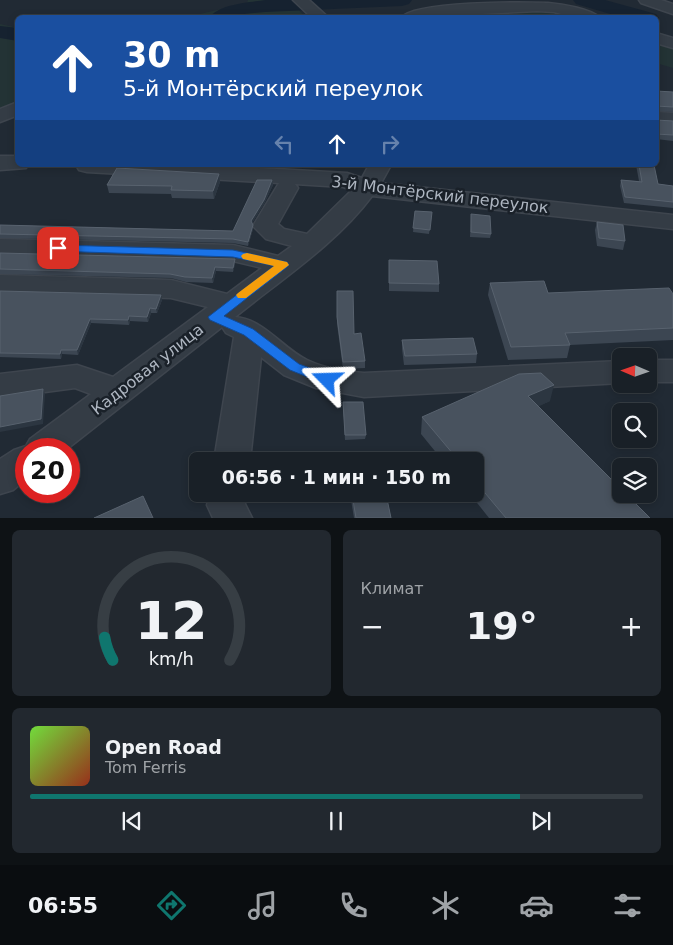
<!DOCTYPE html>
<html lang="ru">
<meta charset="utf-8">
<style>
body{margin:0;font-family:"DejaVu Sans",sans-serif;background:#22282f;color:#f1f3f6;height:100vh;display:flex;flex-direction:column;font-size:19px;white-space:nowrap}
*{box-sizing:border-box;margin:0}
p{font-size:16px;color:#9fa3a7}
.icon{flex:none;width:28px;height:28px;fill:none;stroke:currentColor;stroke-width:2;stroke-linecap:round;stroke-linejoin:round}
.map{position:relative;height:518px;overflow:hidden}
.panel{display:flex;flex-direction:column;gap:12px;padding:12px;background:#0e1215;flex:1}
.panel>*{flex:none}
.top-card{position:absolute;left:15px;top:15px;width:644px;height:152px;border-radius:8px;box-shadow:0 2px 8px #0003,0 0 0 1px #373e44;background:#1a4fa0;color:#fff;overflow:hidden}
.needle{width:32px;rotate:272deg}
.fabs{position:absolute;left:612px;top:348px;display:grid;gap:10px}
.fabs a{display:grid;place-items:center;width:45px;height:45px;border-radius:8px;background:#192027;box-shadow:0 2px 8px #0003,0 0 0 1px #373e44;font-size:25px}
.speed{position:absolute;left:15px;top:438px;display:flex;gap:10px;font-size:25px;font-weight:700;text-align:center}
.speed>*{display:grid;place-content:center;width:65px;height:65px;border-radius:50%;background:#192027;box-shadow:0 2px 8px #0003,0 0 0 1px #373e44;line-height:1}
.speed .limit{border:8px solid #d22;background:#fff;color:#111}
.pin{position:absolute;display:grid;place-items:center;width:42px;height:42px;color:#fff;margin:-21px;border-radius:10px;box-shadow:0 2px 8px #0006}
.me{position:absolute;width:55px;margin:-28px;rotate:292deg;stroke-linejoin:round;filter:drop-shadow(0 0 4px #0008)}
.turn{display:flex;align-items:center;gap:18px;height:105px;padding:0 25px;font-size:22px}
.turn .icon{width:65px;height:65px;stroke-width:2.5}
.turn b{display:block;font-size:35px;line-height:42px}
.lanes{display:flex;align-items:center;height:48px;padding:0 25px;background:#0003;justify-content:center;gap:25px;direction:ltr}
.lanes .off{opacity:.35}
.big{font-size:38px;font-weight:700;line-height:1.1}
.panel .tile{flex:1;display:flex;flex-direction:column;justify-content:center;gap:8px;min-width:0;padding:0 18px;border-radius:8px;background:#22282f}
.panel .dial{align-items:center;gap:0}
.dial svg{height:130px;overflow:visible;fill:none;stroke:#373e44;stroke-width:7;stroke-linecap:round;text-anchor:middle}
.dial text{fill:#f1f3f6;stroke:none}
.song{display:flex;align-items:center;gap:15px}
.cover{width:60px;height:60px;border-radius:8px;background:linear-gradient(135deg,hsl(100 70% 55%),hsl(10 70% 35%))}
.played{height:5px;border-radius:2px;background:linear-gradient(90deg,#0f766e 80%,#373e44 80%)}
.keys{display:flex;justify-content:space-around;direction:ltr}
.heat{display:flex;justify-content:space-between;align-items:center;font-size:28px;direction:ltr}
.panel .tiles{flex:1;display:grid;gap:12px;grid-template-columns:1fr 1fr}
.tile:last-child{grid-column:span 2}
.trip{position:absolute;left:189px;top:452px;width:295px;height:50px;border-radius:8px;background:#192027;box-shadow:0 2px 8px #0003,0 0 0 1px #373e44;font-weight:700;line-height:50px;text-align:center}
.dock{display:flex;height:80px;justify-content:space-around;align-items:center;background:#0a0d10;color:#9fa3a7}
.dock .icon{width:35px;height:35px}
.dock .current{color:#0f766e}
.dock b{font-size:22px;color:#f1f3f6}
.map>svg:first-child{display:block}
</style>
<div class="map">
<svg width="673" height="518" viewBox="0 0 673 518">
<rect width="100%" height="100%" fill="#212a34"/>
<g fill="#233335">
<path d="M248,0H288L306,17H187L247,3Z"/>
<path d="M547,7L593,17L408,18Z"/>
<path d="M0,24L18,28L17,104L0,111Z"/>
<path d="M656,38L673,43V68L656,63Z"/>
</g>
<g fill="none" stroke-linecap="round" stroke-linejoin="round">
<g fill="#162230" fill-rule="evenodd">
<path d="M266,0H412L409,4L402,6L265,12L244,14L237,18H209C218,4 251,2 266,0Z"/>
<path d="M573,0H605L656,14L659,18L656,22V18H624L576,4Z"/>
<path d="M0,26L18,28V41L0,38Z"/>
</g>
<defs>
<g id="minor">
<path d="M293,0H309L329,18H312Z"/>
<path d="M639,0H661L673,4V14L641,3Z"/>
<path d="M548,3C561,4 592,9 600,18H576L554,12L537,11L401,18C414,1 524,2 548,3Z"/>
<path d="M656,33L673,38V48L656,43Z"/>
<path d="M18,102V115L0,122V109Z"/>
<path d="M656,112L673,113V125L656,124Z"/>
<path d="M0,156H18V165H28L26,168L0,170Z"/>
<path d="M76,165H203L347,173L362,178L369,165H391L381,183L673,215V229L372,196C336,244 282,279 235,317C264,319 282,348 307,360C326,369 344,371 364,373L621,361V383L364,397L316,388L284,375L261,357L250,461H214L234,337L226,333L222,327L67,449H26V479L13,490L0,494V459L14,450L26,446L30,439L91,394L75,388L0,398V374L77,365L113,377L208,307L171,298L0,293V275L171,280L227,294L262,268L233,261L0,255V239L233,245L278,256L292,246L266,239L253,226L279,183L87,172L79,170ZM295,184L343,187L352,190L307,234L284,229L278,224L298,188Z"/>
<rect x="649" y="360" width="24" height="22"/>
<path d="M210,494H246L245,504L252,518H213L207,505Z"/>
</g>
</defs>
<use href="#minor" stroke="#3e454e" stroke-width="3"/>
<use href="#minor" fill="#343c45" fill-rule="evenodd"/>
</g>
<g fill="#3c4652">
<path d="M656,91L673,92V112L656,111Z"/>
<path d="M656,120L673,121V141L656,139Z"/>
<path d="M636,165H654L658,184L673,186V208L624,203L620,186L621,180L639,181Z"/>
<path d="M219,174L220,182L214,199L172,198L171,194L109,193L107,185Z"/>
<path d="M272,180L273,185L264,204L252,223L253,229L248,246L233,243L0,238V225L233,231Z"/>
<path d="M415,211L432,212L429,234L413,232Z"/>
<path d="M471,214L491,234L490,238L470,237Z"/>
<path d="M597,222L625,241L623,250L597,246L595,230Z"/>
<path d="M0,253L235,264L233,272L216,271L213,283L186,282L171,278L0,274Z"/>
<path d="M389,260L439,284V292L389,291Z"/>
<path d="M490,283L548,293L673,294V340L570,345L567,358L508,360L488,295Z"/>
<path d="M0,291L162,300L157,313H151L148,322L130,321L129,325L91,323L78,355L62,354L61,359L0,357Z"/>
<path d="M337,291L365,361V368L343,369L337,324Z"/>
<path d="M402,340L477,354L476,363L404,365L402,349Z"/>
<path d="M550,401L538,406L650,518H489L470,494H475V461H443L421,434L422,417Z"/>
<path d="M343,402L366,435L365,439L345,440Z"/>
<path d="M350,494H386L391,518H354Z"/>
</g>
<g fill="#2c3641">
<path d="M219,174L220,182L214,199L213,191Z"/>
<path d="M272,180L273,185L264,204L251,225V221Z"/>
<path d="M253,225V229L248,246V242Z"/>
<path d="M235,259V264L233,272V268Z"/>
<path d="M215,267L216,271L213,283L212,278Z"/>
<path d="M161,295L162,300L157,313L156,309Z"/>
<path d="M150,308L151,313L148,322L147,317Z"/>
<path d="M129,316L130,321L129,325L128,320Z"/>
<path d="M90,319L91,323L78,355L77,350Z"/>
<path d="M61,350L62,354L61,359L60,354Z"/>
<path d="M554,385L550,401L525,413L528,396Z"/>
<path d="M43,389L45,394L43,424L0,432V427Z"/>
</g>
<g fill="#48525e" stroke="#58626e">
<path d="M656,91L673,92V107L656,106Z"/>
<path d="M656,120L673,121V135L656,134Z"/>
<path d="M639,165H654L658,184L673,186V202L625,197L621,180L642,182Z"/>
<path d="M117,168L219,174L213,191L171,190L172,186L107,185Z"/>
<path d="M257,180H272L264,200L251,221L253,225L248,242L233,239L0,234V225L233,231Z"/>
<path d="M415,211L432,212L430,230L413,228Z"/>
<path d="M471,214L490,216L491,234L471,232Z"/>
<path d="M597,222L623,225L625,241L599,238Z"/>
<path d="M0,253L235,259L233,268L215,267L212,278L185,277L170,274L0,269Z"/>
<path d="M389,260L437,261L439,284L389,283Z"/>
<path d="M544,281L548,293L669,288L673,294V328L565,333L570,345L511,347L490,283Z"/>
<path d="M0,291L161,295L156,309L150,308L147,317L129,316L128,320L90,319L77,350H61L60,354L0,353Z"/>
<path d="M337,291H353L354,334L361,333L365,361L343,362L337,317Z"/>
<path d="M473,338L477,354L405,356L402,340Z"/>
<path d="M541,373L554,385L528,396L621,489V494H626L650,518H506L475,481V461H459L422,417L519,374Z"/>
<path d="M43,389L41,419L0,427V396Z"/>
<path d="M343,402H363L366,435H345Z"/>
<path d="M352,494H386L391,518H356Z"/>
<path d="M143,496L153,518H94Z"/>
</g>
<path fill="#1a73e8" stroke="#114b97" d="M58,245L233,250L287,262L289,265L287,267L224,316L253,329L299,364L332,376L334,380L332,383L327,385L290,370L244,335L210,320L208,317L274,266L233,257L54,251L53,248Z"/>
<path fill="#f59e0b" d="M247,253L287,262L289,265L246,298H238L236,295L238,293L274,266L243,259L241,256L243,254Z"/>
<g text-anchor="middle" stroke-width="5" stroke-linejoin="round" paint-order="stroke">
<g font-size="16" fill="#aeb6c1" stroke="#1a2129">
<text transform="translate(440 194) rotate(7)" y="6">3-й Монтёрский переулок</text>
<text transform="translate(147 369) rotate(-38)" y="6">Кадровая улица</text>
</g>
</g>
</svg>
<div class="fabs">
<a><svg class="needle" viewBox="-14 -14 28 28"><path d="M0-13l5 13h-10z" fill="#e53935"/><path d="M0 13l5-13h-10z" fill="#9fa3a7"/></svg></a>
<a><svg class="icon" aria-label="search" viewBox="0 0 24 24"><circle cx="10" cy="10" r="6"/><path d="M15 15l6 6"/></svg></a>
<a><svg class="icon" aria-label="layers" viewBox="0 0 24 24"><path d="M12 4l9 5-9 5-9-5zM3 14l9 5 9-5"/></svg></a>
</div>
<div class="speed"><div class="limit">20</div></div>
<div class="pin" style="left:58px;top:248px;background:#d93025"><svg class="icon" aria-label="arrive" viewBox="0 0 24 24"><path d="M6 21V4h12l-3 4 3 4H6"/></svg></div>
<svg class="me" style="left:327px;top:380px" viewBox="-20 -20 40 40"><path d="M0-17L14 15 0 8-14 15z" fill="#1a73e8" stroke="#fff" stroke-width="4"/></svg>
<div class="trip">06:56 · 1 мин · 150 m</div>
<div class="top-card">
<div class="turn"><svg class="icon" aria-label="ahead" viewBox="0 0 24 24"><path d="M12 20V5M6 11l6-6 6 6"/></svg><div><b>30 m</b>5-й Монтёрский переулок</div></div>
<div class="lanes"><svg class="icon off" aria-label="left" viewBox="0 0 24 24"><path d="M17 20v-9H6M10 6l-5 5 5 5"/></svg><svg class="icon" aria-label="ahead" viewBox="0 0 24 24"><path d="M12 20V5M6 11l6-6 6 6"/></svg><svg class="icon off" aria-label="right" viewBox="0 0 24 24"><path d="M7 20v-9h11M14 6l5 5-5 5"/></svg></div>
</div>
</div>
<section class="panel">
<div class="tiles">
<div class="tile dial"><svg viewBox="0 0 100 80">
<path d="M14 69A42 42 0 1 1 86 69"/>
<path d="M14 69A42 42 0 0 1 9 55" stroke="#0f766e"/>
<text x="50" y="56" font-size="32" font-weight="700">12</text>
<text x="50" y="72" font-size="11">km/h</text>
</svg></div>
<div class="tile"><p>Климат</p>
<div class="heat"><a>−</a><b class="big">19°</b><a>+</a></div>
</div>
<div class="tile">
<div class="song"><i class="cover"></i><div><b>Open Road</b><p>Tom Ferris</p></div></div>
<div class="played"></div>
<div class="keys"><svg class="icon" aria-label="previous" viewBox="0 0 24 24"><path d="M18 5L8 12l10 7zM5 5v14"/></svg><svg class="icon" aria-label="pause" viewBox="0 0 24 24"><path d="M8 5v14M16 5v14"/></svg><svg class="icon" aria-label="next" viewBox="0 0 24 24"><path d="M6 5l10 7-10 7zM19 5v14"/></svg></div>
</div>
</div>
</section>
<nav class="dock">
<b>06:55</b>
<svg class="icon current" aria-label="directions" viewBox="0 0 24 24"><path d="M12 3l9 9-9 9-9-9zM9 14v-3h6M13 9l2 2-2 2"/></svg>
<svg class="icon" aria-label="music" viewBox="0 0 24 24"><path d="M9 18V5l10-2v13"/><circle cx="6" cy="18" r="3"/><circle cx="16" cy="16" r="3"/></svg>
<svg class="icon" aria-label="phone" viewBox="0 0 24 24"><path d="M5 4h4l2 5-3 2q2 4 5 5l2-3 5 2v4C11 20 4 13 5 4z"/></svg>
<svg class="icon" aria-label="climate" viewBox="0 0 24 24"><path d="M12 3v18M4 7l16 10M4 17L20 7"/></svg>
<svg class="icon" aria-label="car" viewBox="0 0 24 24"><path d="M5 17H2v-5l4-1 3-4h7l3 4 3 1v5h-3M9 17h6M6 11h13"/><circle cx="7" cy="17" r="2"/><circle cx="17" cy="17" r="2"/></svg>
<svg class="icon" aria-label="filters" viewBox="0 0 24 24"><path d="M4 7h16M4 17h16"/><circle cx="9" cy="7" r="2"/><circle cx="15" cy="17" r="2"/></svg>
</nav>
